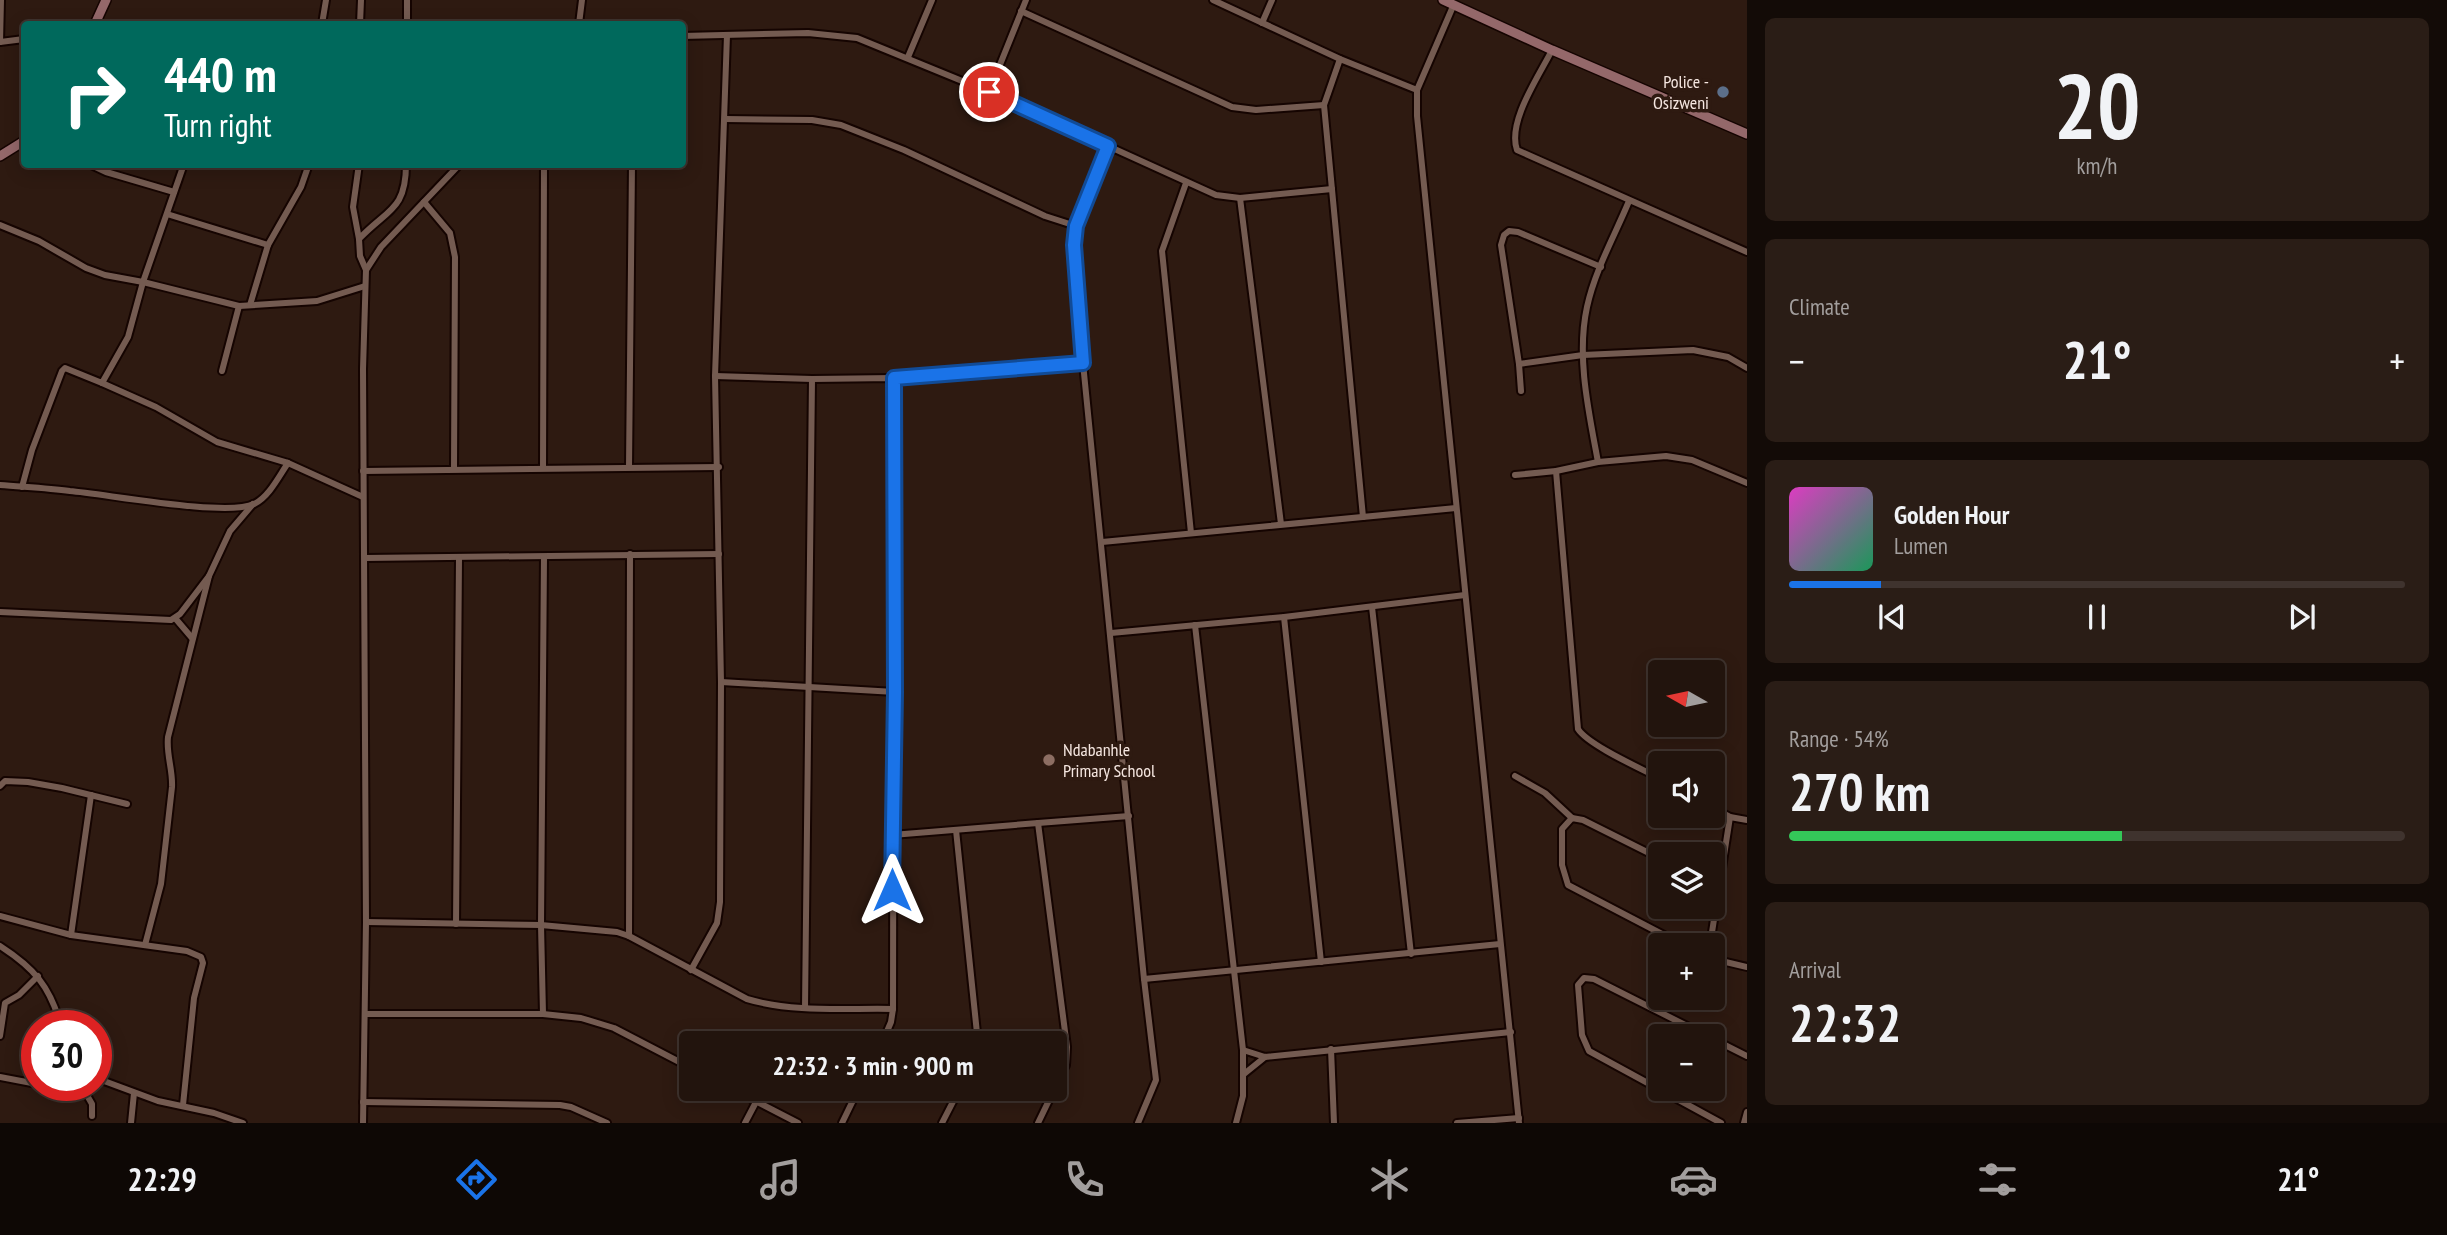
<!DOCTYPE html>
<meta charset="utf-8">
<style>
body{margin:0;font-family:"PT Sans Narrow",sans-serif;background:#2a1d16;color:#f1f3f6;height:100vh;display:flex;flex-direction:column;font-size:26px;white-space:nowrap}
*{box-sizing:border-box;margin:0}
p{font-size:23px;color:#a29e9d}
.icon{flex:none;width:38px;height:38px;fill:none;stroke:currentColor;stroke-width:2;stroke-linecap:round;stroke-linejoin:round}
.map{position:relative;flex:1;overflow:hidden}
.panel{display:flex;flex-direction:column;gap:18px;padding:18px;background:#130b07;width:700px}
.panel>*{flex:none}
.guide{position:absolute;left:21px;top:21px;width:665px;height:147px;border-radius:7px;box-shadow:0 4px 18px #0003,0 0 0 2px #3f332e;background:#00695c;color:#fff;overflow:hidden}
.needle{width:46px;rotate:279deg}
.tools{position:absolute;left:1648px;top:660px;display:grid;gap:14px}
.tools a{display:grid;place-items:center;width:77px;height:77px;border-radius:7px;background:#22140d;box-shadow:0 4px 18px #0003,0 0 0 2px #3f332e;font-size:35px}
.speed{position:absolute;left:21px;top:1010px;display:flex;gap:14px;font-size:35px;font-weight:700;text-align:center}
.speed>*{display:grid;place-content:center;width:91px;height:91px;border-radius:50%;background:#22140d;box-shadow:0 4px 18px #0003,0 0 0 2px #3f332e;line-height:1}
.speed .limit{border:10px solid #d22;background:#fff;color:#111}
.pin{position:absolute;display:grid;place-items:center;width:60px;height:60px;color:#fff;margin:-30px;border:4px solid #fff;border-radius:50%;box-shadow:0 2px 7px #0007}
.me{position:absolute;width:77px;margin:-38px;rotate:0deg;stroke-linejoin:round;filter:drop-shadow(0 0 5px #0008)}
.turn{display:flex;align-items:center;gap:24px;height:147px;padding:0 28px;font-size:32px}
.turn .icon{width:91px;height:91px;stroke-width:2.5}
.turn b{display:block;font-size:49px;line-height:60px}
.big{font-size:52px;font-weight:600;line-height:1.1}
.panel .widget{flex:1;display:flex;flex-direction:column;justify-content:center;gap:10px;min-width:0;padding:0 24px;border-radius:10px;background:#2a1d16}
.panel .dial{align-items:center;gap:0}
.dial b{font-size:91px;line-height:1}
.song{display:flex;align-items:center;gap:21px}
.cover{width:84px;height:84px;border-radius:10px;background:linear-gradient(135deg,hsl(310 70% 55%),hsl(150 70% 35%))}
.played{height:7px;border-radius:4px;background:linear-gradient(90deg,#1a73e8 15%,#3f332e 15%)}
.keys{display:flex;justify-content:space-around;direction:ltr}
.heat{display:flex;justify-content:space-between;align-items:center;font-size:38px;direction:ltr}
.charge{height:10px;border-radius:5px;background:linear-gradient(90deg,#34c759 54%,#3f332e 0)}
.trip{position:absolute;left:679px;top:1031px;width:388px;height:70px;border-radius:7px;background:#22140d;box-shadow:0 4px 18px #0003,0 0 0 2px #3f332e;font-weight:600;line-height:70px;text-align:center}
.tabs{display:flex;height:112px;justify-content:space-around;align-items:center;background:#0e0805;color:#a29e9d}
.tabs .icon{width:49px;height:49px}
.tabs .active{color:#1a73e8}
.tabs b{font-size:32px;color:#f1f3f6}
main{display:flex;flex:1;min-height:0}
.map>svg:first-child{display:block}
</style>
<main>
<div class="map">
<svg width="1747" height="1123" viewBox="0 0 1747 1123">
<rect width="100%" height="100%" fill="#2e1a11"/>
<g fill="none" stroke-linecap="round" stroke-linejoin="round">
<defs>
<g id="street">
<path d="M1213,0L1340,59L1417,90"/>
<path d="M1454,4L1417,90V116L1519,1123"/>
<path d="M1021,11L1232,107L1256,110L1324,105"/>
<path d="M1262,23L1272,0"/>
<path d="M322,24L326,0"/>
<path d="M360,24L361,0"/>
<path d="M407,24V0"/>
<path d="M579,24L582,0"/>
<path d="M682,36L808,33L857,38L989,92L1216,195L1240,198L1332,189"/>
<path d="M0,42L1,0"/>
<path d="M0,42L24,39"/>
<path d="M1552,50C1539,76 1507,122 1517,150L1747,252"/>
<path d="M908,57L932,0"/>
<path d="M1340,59L1324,105L1363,517"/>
<path d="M989,92L1026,0"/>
<path d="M725,119L812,120L841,125L904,150L1045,216L1076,226"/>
<path d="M1108,146L1076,226L1075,245L1083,363L1144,979L1156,1080L1138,1123"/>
<path d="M89,164L106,172L174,192"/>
<path d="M359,164L353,207L359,239"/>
<path d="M1186,183L1162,251L1191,533"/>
<path d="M1240,198L1281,524"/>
<path d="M424,202L450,233L455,257L454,469"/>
<path d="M167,214L268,245"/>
<path d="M0,225L39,241L86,268L105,275L143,282L239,306L317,301L365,286"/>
<path d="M366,270L360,256L359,239C387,209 406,211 406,164"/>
<path d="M250,305L268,245L301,187L309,164"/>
<path d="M1519,364L1583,355L1693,350L1728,357L1747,368"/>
<path d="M222,371L239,306"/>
<path d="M715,376L812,379L894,378L893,1009L891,1022L882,1043"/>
<path d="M894,378L1083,363"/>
<path d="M102,383L156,407L217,442L288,463L363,497"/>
<path d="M1521,391L1519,364L1501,245L1504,235L1509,231L1518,232L1601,267"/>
<path d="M1598,462C1589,413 1576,357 1587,307C1595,270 1615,235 1629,201"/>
<path d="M629,467L632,164"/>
<path d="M543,468L544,164"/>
<path d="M363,471L719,467"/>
<path d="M1556,471L1578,729C1588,745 1642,769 1661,779"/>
<path d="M1515,475L1556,471L1598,462L1666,456L1692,460L1747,483"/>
<path d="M0,485C23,487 47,488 70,491C106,494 227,517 254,504C269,497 279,476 288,463"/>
<path d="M22,487L32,450L62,371L65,368L102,383L128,337L143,282L184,164"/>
<path d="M1102,542L1456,508"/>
<path d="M365,558L719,554"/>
<path d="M1372,607L1411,954"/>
<path d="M0,612L171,620L180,614L209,576L230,531L253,504"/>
<path d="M1284,617L1321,962"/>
<path d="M175,618L192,638"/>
<path d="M1195,625L1243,1050V1096L1236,1123"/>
<path d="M1111,633L1284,617L1465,595"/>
<path d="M721,682L895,692"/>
<path d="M1515,776L1545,793L1572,818"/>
<path d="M0,786L5,781L28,782L62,788L127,804"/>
<path d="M1713,808L1730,817L1747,820"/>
<path d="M1038,823L1129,816"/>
<path d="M956,830L978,1043"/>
<path d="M892,835L1038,823L1067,1047L1066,1065L1038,1123"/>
<path d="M1661,859L1583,820L1572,818L1562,829V865L1568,885L1683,945"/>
<path d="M0,916L71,935L187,951L201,957L203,963L194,998L183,1105"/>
<path d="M366,922L541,925L617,932L629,936L747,999C794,1013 845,1008 893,1009"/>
<path d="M456,924L459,558"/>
<path d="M71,935L91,795"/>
<path d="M629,936L630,554"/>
<path d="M145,945L161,884L172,787C173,770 166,754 168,737L209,576"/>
<path d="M1710,945L1730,817"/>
<path d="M0,946C34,968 50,986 61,1026"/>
<path d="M1713,959L1747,967"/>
<path d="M691,970L717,923L720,902L721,682L715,376L727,35"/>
<path d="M1144,979L1500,944"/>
<path d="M805,1008L812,379"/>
<path d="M366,1014H543L581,1018L614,1028L691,1068"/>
<path d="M543,1014L541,925L544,557"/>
<path d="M0,1036L5,1003L19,995L38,976"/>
<path d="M1707,1036L1594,979L1584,978L1578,985L1582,1035L1589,1051L1721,1123"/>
<path d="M1713,1039L1747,1056"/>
<path d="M1331,1049L1334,1123"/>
<path d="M1243,1050L1265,1057L1511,1032"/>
<path d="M1244,1074L1265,1057"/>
<path d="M0,1077L37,1084"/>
<path d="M96,1078L158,1101L214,1113L243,1123"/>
<path d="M41,1085L55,1088L66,1085"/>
<path d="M81,1085L92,1104V1116"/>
<path d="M730,1088L798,1123"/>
<path d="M363,1102L560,1105L571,1107L607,1123"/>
<path d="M131,1123L134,1093"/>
<path d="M363,1123L366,922L363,369L366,270L381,247L460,164"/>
<path d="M745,1123L756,1102"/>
<path d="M842,1123L859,1088"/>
<path d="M942,1123L960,1088"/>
<path d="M1457,1123L1519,1118"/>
<path d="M1744,1123L1747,1112"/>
</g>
<g id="secondary">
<path d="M1443,0L1552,50L1747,134"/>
<path d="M95,24L106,0"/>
<path d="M0,156L24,141"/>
</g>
</defs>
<use href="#street" stroke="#150401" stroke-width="10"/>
<use href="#secondary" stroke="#150401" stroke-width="12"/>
<use href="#street" stroke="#745b51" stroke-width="6"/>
<use href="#secondary" stroke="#94686a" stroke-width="9"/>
</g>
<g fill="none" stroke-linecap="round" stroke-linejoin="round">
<defs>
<path id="route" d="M892,890L895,692L894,378L1083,363L1074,245L1076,226L1108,146L989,92"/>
</defs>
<use href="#route" stroke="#114b97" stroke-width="18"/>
<use href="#route" stroke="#1a73e8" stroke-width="12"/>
</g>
<circle fill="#5c6f8a" stroke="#2e1a11" stroke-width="2.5" cx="1723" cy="92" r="7"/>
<circle fill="#8d6e63" stroke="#2e1a11" stroke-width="2.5" cx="1049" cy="760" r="7"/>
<g text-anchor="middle" stroke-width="7" stroke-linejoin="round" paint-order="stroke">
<g font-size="18" fill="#f6e7e1" stroke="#2e1a11" text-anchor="end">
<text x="1709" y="88">Police -<tspan x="1709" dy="21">Osizweni</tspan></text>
<text x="1063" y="756" text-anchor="start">Ndabanhle<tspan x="1063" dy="21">Primary School</tspan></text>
</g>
</g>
</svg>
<div class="tools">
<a><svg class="needle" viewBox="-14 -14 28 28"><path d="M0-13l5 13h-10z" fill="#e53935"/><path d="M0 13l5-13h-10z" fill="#a29e9d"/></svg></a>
<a><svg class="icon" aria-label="sound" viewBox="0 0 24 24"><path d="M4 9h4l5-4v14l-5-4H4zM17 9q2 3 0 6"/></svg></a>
<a><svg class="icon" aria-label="layers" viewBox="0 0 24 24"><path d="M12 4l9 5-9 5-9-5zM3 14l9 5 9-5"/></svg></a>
<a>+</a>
<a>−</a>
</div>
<div class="speed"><div class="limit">30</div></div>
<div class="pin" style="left:989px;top:92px;background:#d93025"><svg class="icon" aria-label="arrive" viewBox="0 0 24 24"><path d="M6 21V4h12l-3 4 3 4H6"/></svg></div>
<svg class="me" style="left:892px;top:890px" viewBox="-20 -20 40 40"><path d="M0-17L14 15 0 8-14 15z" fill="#1a73e8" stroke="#fff" stroke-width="4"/></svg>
<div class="trip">22:32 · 3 min · 900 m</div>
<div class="guide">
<div class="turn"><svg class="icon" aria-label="right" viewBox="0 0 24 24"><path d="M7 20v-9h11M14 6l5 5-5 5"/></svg><div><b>440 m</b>Turn right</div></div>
</div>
</div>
<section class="panel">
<div class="widget dial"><b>20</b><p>km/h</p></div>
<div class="widget"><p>Climate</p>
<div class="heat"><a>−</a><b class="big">21°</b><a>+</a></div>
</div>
<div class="widget">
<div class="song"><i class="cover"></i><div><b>Golden Hour</b><p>Lumen</p></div></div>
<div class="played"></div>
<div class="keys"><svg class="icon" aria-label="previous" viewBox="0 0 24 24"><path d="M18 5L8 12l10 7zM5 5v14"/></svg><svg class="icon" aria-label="pause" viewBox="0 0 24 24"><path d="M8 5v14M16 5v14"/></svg><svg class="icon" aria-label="next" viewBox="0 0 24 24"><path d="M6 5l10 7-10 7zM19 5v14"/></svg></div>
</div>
<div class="widget"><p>Range · 54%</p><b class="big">270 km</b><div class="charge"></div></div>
<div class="widget"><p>Arrival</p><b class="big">22:32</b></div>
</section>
</main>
<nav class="tabs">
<b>22:29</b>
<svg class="icon active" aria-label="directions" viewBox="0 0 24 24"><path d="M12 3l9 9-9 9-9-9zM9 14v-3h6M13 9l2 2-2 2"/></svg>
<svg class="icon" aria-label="music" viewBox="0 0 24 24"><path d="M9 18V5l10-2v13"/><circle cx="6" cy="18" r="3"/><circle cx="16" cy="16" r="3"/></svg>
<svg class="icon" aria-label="phone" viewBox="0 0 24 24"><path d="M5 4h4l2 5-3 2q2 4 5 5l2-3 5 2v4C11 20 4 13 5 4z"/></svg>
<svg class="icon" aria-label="climate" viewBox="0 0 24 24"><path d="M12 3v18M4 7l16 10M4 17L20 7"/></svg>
<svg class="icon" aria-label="car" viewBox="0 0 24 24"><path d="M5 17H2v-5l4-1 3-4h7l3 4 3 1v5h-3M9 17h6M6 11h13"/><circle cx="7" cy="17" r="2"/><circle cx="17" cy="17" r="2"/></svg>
<svg class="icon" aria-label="filters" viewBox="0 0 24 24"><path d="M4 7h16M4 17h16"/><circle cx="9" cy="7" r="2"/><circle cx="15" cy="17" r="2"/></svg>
<b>21°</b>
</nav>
